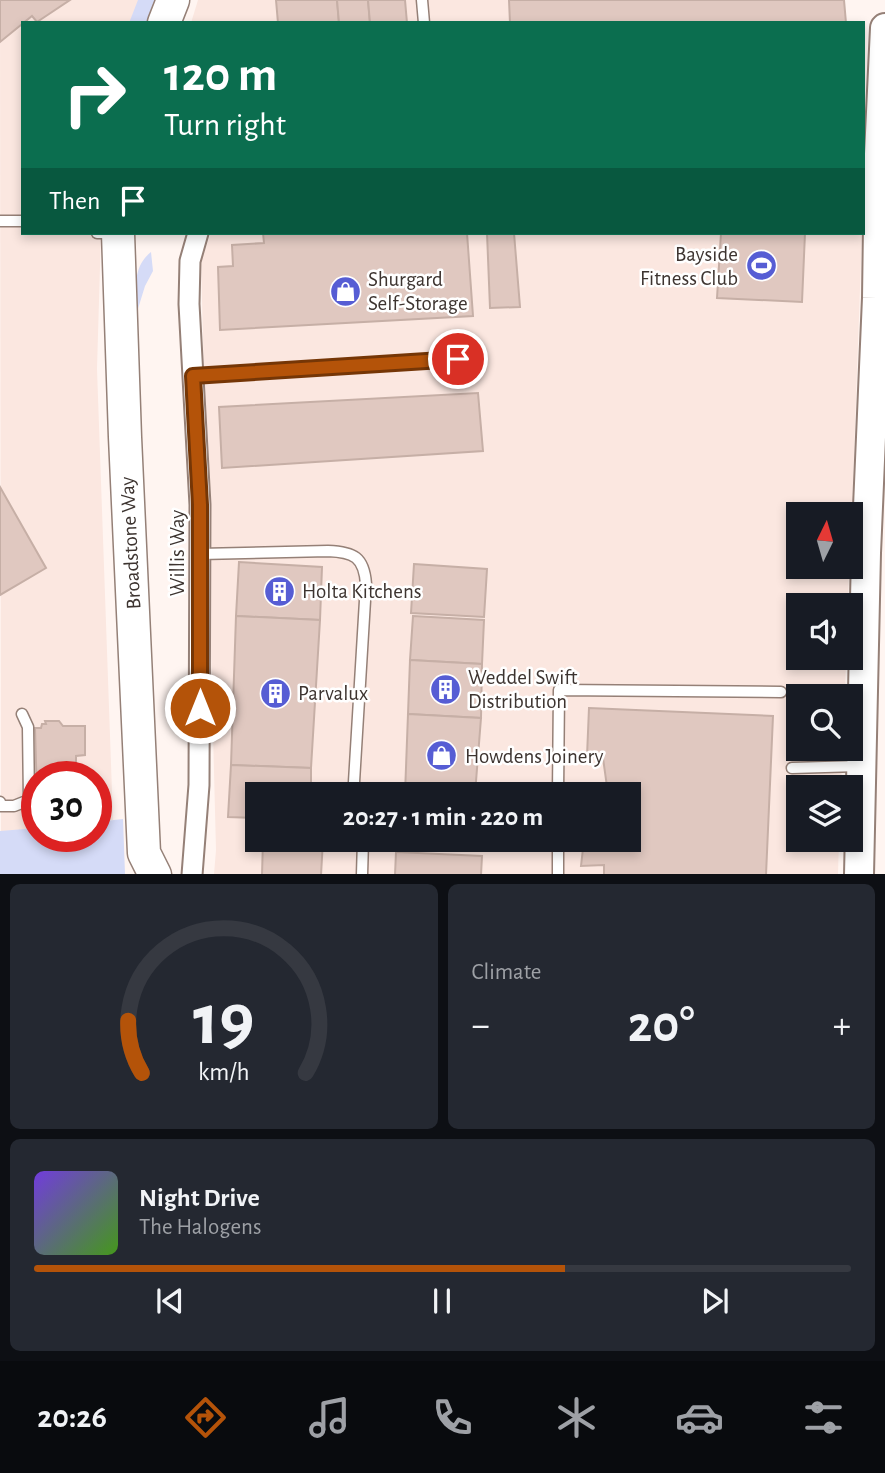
<!DOCTYPE html>
<meta charset="utf-8">
<style>
body{margin:0;font-family:"Alegreya Sans",sans-serif;background:#242831;color:#f1f3f6;height:100vh;display:flex;flex-direction:column;font-size:26px;white-space:nowrap}
*{box-sizing:border-box;margin:0}
p{font-size:23px;color:#9ea1a6}
.icon{flex:none;width:38px;height:38px;fill:none;stroke:currentColor;stroke-width:2;stroke-linecap:round;stroke-linejoin:round}
.map{position:relative;height:874px;overflow:hidden}
.details{display:flex;flex-direction:column;gap:10px;padding:10px;background:#0d0f14;flex:1}
.details>*{flex:none}
.hud{position:absolute;left:21px;top:21px;width:844px;height:214px;border-radius:0px;box-shadow:0 4px 10px #0003;background:#0b6e4f;color:#fff;overflow:hidden}
.needle{width:46px;rotate:5deg}
.controls{position:absolute;left:786px;top:502px;display:grid;gap:14px}
.controls a{display:grid;place-items:center;width:77px;height:77px;border-radius:0px;background:#171b24;box-shadow:0 4px 10px #0003;font-size:35px}
.speed{position:absolute;left:21px;top:761px;display:flex;gap:14px;font-size:35px;font-weight:700;text-align:center}
.speed>*{display:grid;place-content:center;width:91px;height:91px;border-radius:50%;background:#171b24;box-shadow:0 4px 10px #0003;line-height:1}
.speed .limit{border:10px solid #d22;background:#fff;color:#111}
.pin{position:absolute;display:grid;place-items:center;width:60px;height:60px;color:#fff;margin:-30px;border:4px solid #fff;border-radius:50%;box-shadow:0 2px 7px #0007}
.me{position:absolute;width:77px;margin:-38px;rotate:0deg;stroke-linejoin:round;filter:drop-shadow(0 0 5px #0008)}
.turn{display:flex;align-items:center;gap:24px;height:147px;padding:0 28px;font-size:32px}
.turn .icon{width:91px;height:91px;stroke-width:2.5}
.turn b{display:block;font-size:49px;line-height:60px}
.then{display:flex;align-items:center;height:66px;padding:0 28px;background:#0003;gap:14px;font-size:26px}
.big{font-size:52px;font-weight:700;line-height:1.1}
.details .tile{flex:1;display:flex;flex-direction:column;justify-content:center;gap:10px;min-width:0;padding:0 24px;border-radius:10px;background:#242831}
.details .dial{align-items:center;gap:0}
.dial svg{height:182px;overflow:visible;fill:none;stroke:#363941;stroke-width:7;stroke-linecap:round;text-anchor:middle}
.dial text{fill:#f1f3f6;stroke:none}
.song{display:flex;align-items:center;gap:21px}
.cover{width:84px;height:84px;border-radius:10px;background:linear-gradient(135deg,hsl(260 70% 55%),hsl(100 70% 35%))}
.played{height:7px;border-radius:4px;background:linear-gradient(90deg,#b45309 65%,#363941 65%)}
.keys{display:flex;justify-content:space-around;direction:ltr}
.heat{display:flex;justify-content:space-between;align-items:center;font-size:38px;direction:ltr}
.details .tiles{flex:1;display:grid;gap:10px;grid-template-columns:1fr 1fr}
.tile:last-child{grid-column:span 2}
.trip{position:absolute;left:245px;top:782px;width:396px;height:70px;border-radius:0px;background:#171b24;box-shadow:0 4px 10px #0003;font-weight:700;line-height:70px;text-align:center}
.menu{display:flex;height:112px;justify-content:space-around;align-items:center;background:#090b0e;color:#9ea1a6}
.menu .icon{width:49px;height:49px}
.menu .current{color:#b45309}
.menu b{font-size:32px;color:#f1f3f6}
.map>svg:first-child{display:block}
</style>
<div class="map">
<svg width="885" height="875" viewBox="0 0 885 875">
<rect width="100%" height="100%" fill="#fff5f1"/>
<g fill="#fbe7e0" fill-rule="evenodd">
<path d="M0,0H156L148,23H23V233H101L97,369L113,820L96,822V777H37V828L1,832Z"/>
<path d="M198,0H844L846,23H191Z"/>
<path d="M211,233H862L851,539L850,514H798V567H849L848,605L798,606V658H846L845,696H798V749H843L841,787L798,788V840H839L838,874H214L216,850L201,261ZM257,794H628V840H257Z"/>
</g>
<g fill="#d5dbf7">
<path d="M138,0H156L148,23H129Z"/>
<path d="M151,252L153,271L145,286L137,312C136,289 132,267 151,252Z"/>
<path d="M123,819L125,874H0V831L37,828V836H96V822Z"/>
</g>
<g fill="#e0c8c0" stroke="#c6afa6" stroke-width="2">
<path d="M0,0H70L37,22L32,16L0,42Z"/>
<path d="M276,0H337L339,23H278Z"/>
<path d="M337,0H368L370,23H339Z"/>
<path d="M368,0H405L407,23H370Z"/>
<path d="M509,0H844L846,23H510Z"/>
<path d="M263,233H467L473,316L220,330L218,267L233,266L232,245L264,243Z"/>
<path d="M487,233H514L520,307L490,308Z"/>
<path d="M721,233H805L802,302L717,298Z"/>
<path d="M478,393L483,451L222,468L219,407Z"/>
<path d="M0,487L46,568L0,595Z"/>
<path d="M239,562L322,567L320,620L236,616Z"/>
<path d="M414,564L487,569L484,617L411,613Z"/>
<path d="M236,616L320,620L311,768L231,765Z"/>
<path d="M413,616L484,620L482,664L410,660Z"/>
<path d="M410,660L482,664L481,718L408,714Z"/>
<path d="M589,708L773,716L766,875H604V865L581,866L584,840H628V794H608L603,758L587,756Z"/>
<path d="M408,714L481,718L475,794H405Z"/>
<path d="M45,721H59L63,726H85V755L76,756V777H37V797L35,728H41L42,724H46Z"/>
<path d="M231,765L311,768V794H257V818L228,817Z"/>
<path d="M263,840H323L321,875H262Z"/>
<path d="M396,852L482,856L481,875H395Z"/>
</g>
<g fill="none" stroke-linecap="round" stroke-linejoin="round">
<defs>
<g id="lane">
<path d="M422,0L424,23"/>
<path d="M0,221H23"/>
<path d="M97,233H114"/>
<path d="M193,376L458,359"/>
<path d="M200,554L328,551C354,552 364,557 366,584L354,782L357,794"/>
<path d="M792,768L858,766"/>
<path d="M558,794L559,690L781,692"/>
<path d="M0,802L1,806H14L29,800L28,727L22,714"/>
<path d="M362,875L363,840"/>
<path d="M558,875V840"/>
</g>
<path id="street" d="M192,875L199,785L200,505L189,304L190,261L198,233"/>
<path id="secondary" d="M859,875L866,553L877,298L879,154L885,28"/>
<g id="primary">
<path d="M164,23L173,0"/>
<path d="M118,233L125,437L144,853L155,875"/>
</g>
</defs>
<use href="#lane" stroke="#958077" stroke-width="13"/>
<use href="#street" stroke="#958077" stroke-width="23"/>
<use href="#secondary" stroke="#958077" stroke-width="32"/>
<use href="#primary" stroke="#958077" stroke-width="35"/>
<use href="#lane" stroke="#fff" stroke-width="10"/>
<use href="#street" stroke="#fff" stroke-width="19"/>
<use href="#secondary" stroke="#fff" stroke-width="28"/>
<use href="#primary" stroke="#fff" stroke-width="32"/>
</g>
<g fill="none" stroke-linecap="round" stroke-linejoin="round">
<defs>
<path id="route" d="M200,708V505L193,376L458,359"/>
</defs>
<use href="#route" stroke="#753606" stroke-width="18"/>
<use href="#route" stroke="#b45309" stroke-width="12"/>
</g>
<defs>
<symbol id="stadium-disc" viewBox="-11 -11 22 22"><circle r="9.5" fill="#565dd4" stroke="#fff"/><path d="M0-5a6.5 5 0 1 0 0 10a6.5 5 0 1 0 0-10ZM-3.5-1.8h7v3.6h-7Z" fill="#fff"/></symbol>
<symbol id="shop-disc" viewBox="-11 -11 22 22"><circle r="9.5" fill="#565dd4" stroke="#fff"/><path d="M-5-2.5h2.3a2.7 3.5 0 0 1 5.4 0H5L5.5 6h-11ZM-1.5-2.5h3a1.5 2.3 0 0 0-3 0Z" fill="#fff"/></symbol>
<symbol id="building-disc" viewBox="-11 -11 22 22"><circle r="9.5" fill="#565dd4" stroke="#fff"/><path d="M-4-6H4V6H1V3H-1V6H-4ZM-2.5-4.3h1.7v1.8h-1.7ZM.8-4.3h1.7v1.8H.8ZM-2.5-1h1.7V.8h-1.7ZM.8-1h1.7V.8H.8Z" fill="#fff"/></symbol>
</defs>
<g fill-rule="evenodd">
<use href="#stadium-disc" x="744" y="248" width="35" height="35"/>
<use href="#shop-disc" x="328" y="274" width="35" height="35"/>
<use href="#building-disc" x="262" y="574" width="35" height="35"/>
<use href="#building-disc" x="428" y="672" width="35" height="35"/>
<use href="#building-disc" x="258" y="676" width="35" height="35"/>
<use href="#shop-disc" x="424" y="738" width="35" height="35"/>
</g>
<g text-anchor="middle" stroke-width="5" stroke-linejoin="round" paint-order="stroke">
<g font-size="21" fill="#3d3430" stroke="#fff" text-anchor="start">
<text x="738" y="261" text-anchor="end">Bayside<tspan x="738" dy="24">Fitness Club</tspan></text>
<text x="368" y="286">Shurgard<tspan x="368" dy="24">Self-Storage</tspan></text>
<text x="302" y="598">Holta Kitchens</text>
<text x="468" y="684">Weddel Swift<tspan x="468" dy="24">Distribution</tspan></text>
<text x="298" y="700">Parvalux</text>
<text x="465" y="763">Howdens Joinery</text>
</g>
<g font-size="21" fill="#3d3430" stroke="#fff">
<text transform="translate(130 543) rotate(-93)" y="7">Broadstone Way</text>
<text transform="translate(177 553) rotate(-90)" y="7">Willis Way</text>
</g>
</g>
</svg>
<div class="controls">
<a><svg class="needle" viewBox="-14 -14 28 28"><path d="M0-13l5 13h-10z" fill="#e53935"/><path d="M0 13l5-13h-10z" fill="#9ea1a6"/></svg></a>
<a><svg class="icon" aria-label="sound" viewBox="0 0 24 24"><path d="M4 9h4l5-4v14l-5-4H4zM17 9q2 3 0 6"/></svg></a>
<a><svg class="icon" aria-label="search" viewBox="0 0 24 24"><circle cx="10" cy="10" r="6"/><path d="M15 15l6 6"/></svg></a>
<a><svg class="icon" aria-label="layers" viewBox="0 0 24 24"><path d="M12 4l9 5-9 5-9-5zM3 14l9 5 9-5"/></svg></a>
</div>
<div class="speed"><div class="limit">30</div></div>
<div class="pin" style="left:458px;top:359px;background:#d93025"><svg class="icon" aria-label="arrive" viewBox="0 0 24 24"><path d="M6 21V4h12l-3 4 3 4H6"/></svg></div>
<svg class="me" style="left:200px;top:708px" viewBox="-20 -20 40 40"><circle r="17" fill="#b45309" stroke="#fff" stroke-width="3"/><path d="M0-11L8 9 0 5-8 9z" fill="#fff"/></svg>
<div class="trip">20:27 · 1 min · 220 m</div>
<div class="hud">
<div class="turn"><svg class="icon" aria-label="right" viewBox="0 0 24 24"><path d="M7 20v-9h11M14 6l5 5-5 5"/></svg><div><b>120 m</b>Turn right</div></div>
<div class="then">Then<svg class="icon" aria-label="arrive" viewBox="0 0 24 24"><path d="M6 21V4h12l-3 4 3 4H6"/></svg></div>
</div>
</div>
<section class="details">
<div class="tiles">
<div class="tile dial"><svg viewBox="0 0 100 80">
<path d="M14 69A42 42 0 1 1 86 69"/>
<path d="M14 69A42 42 0 0 1 8 46" stroke="#b45309"/>
<text x="50" y="56" font-size="32" font-weight="700">19</text>
<text x="50" y="72" font-size="11">km/h</text>
</svg></div>
<div class="tile"><p>Climate</p>
<div class="heat"><a>−</a><b class="big">20°</b><a>+</a></div>
</div>
<div class="tile">
<div class="song"><i class="cover"></i><div><b>Night Drive</b><p>The Halogens</p></div></div>
<div class="played"></div>
<div class="keys"><svg class="icon" aria-label="previous" viewBox="0 0 24 24"><path d="M18 5L8 12l10 7zM5 5v14"/></svg><svg class="icon" aria-label="pause" viewBox="0 0 24 24"><path d="M8 5v14M16 5v14"/></svg><svg class="icon" aria-label="next" viewBox="0 0 24 24"><path d="M6 5l10 7-10 7zM19 5v14"/></svg></div>
</div>
</div>
</section>
<nav class="menu">
<b>20:26</b>
<svg class="icon current" aria-label="directions" viewBox="0 0 24 24"><path d="M12 3l9 9-9 9-9-9zM9 14v-3h6M13 9l2 2-2 2"/></svg>
<svg class="icon" aria-label="music" viewBox="0 0 24 24"><path d="M9 18V5l10-2v13"/><circle cx="6" cy="18" r="3"/><circle cx="16" cy="16" r="3"/></svg>
<svg class="icon" aria-label="phone" viewBox="0 0 24 24"><path d="M5 4h4l2 5-3 2q2 4 5 5l2-3 5 2v4C11 20 4 13 5 4z"/></svg>
<svg class="icon" aria-label="climate" viewBox="0 0 24 24"><path d="M12 3v18M4 7l16 10M4 17L20 7"/></svg>
<svg class="icon" aria-label="car" viewBox="0 0 24 24"><path d="M5 17H2v-5l4-1 3-4h7l3 4 3 1v5h-3M9 17h6M6 11h13"/><circle cx="7" cy="17" r="2"/><circle cx="17" cy="17" r="2"/></svg>
<svg class="icon" aria-label="filters" viewBox="0 0 24 24"><path d="M4 7h16M4 17h16"/><circle cx="9" cy="7" r="2"/><circle cx="15" cy="17" r="2"/></svg>
</nav>
